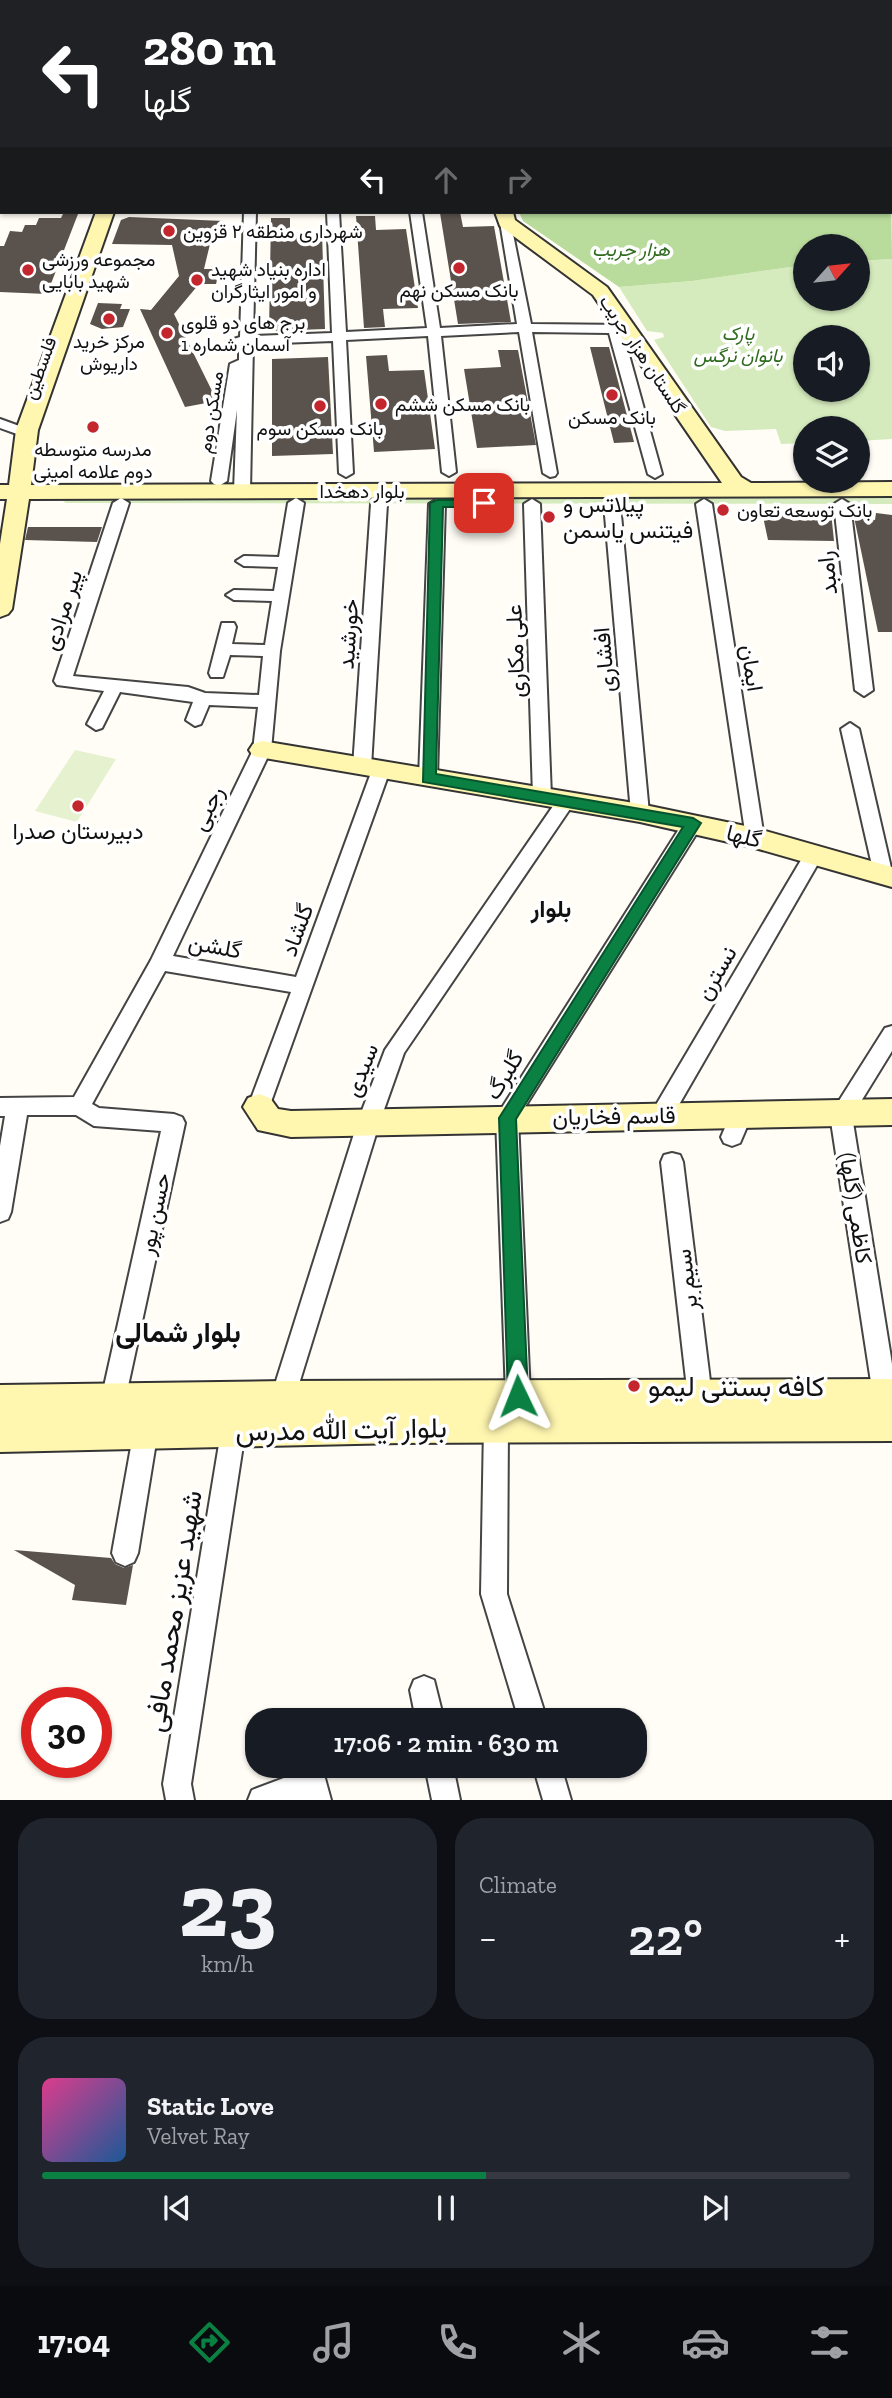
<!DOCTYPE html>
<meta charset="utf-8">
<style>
body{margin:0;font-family:"Zilla Slab",Vazirmatn,serif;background:#20242c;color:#f1f3f6;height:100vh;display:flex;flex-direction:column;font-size:26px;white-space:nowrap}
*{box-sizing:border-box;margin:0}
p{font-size:23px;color:#9ea1a6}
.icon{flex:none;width:38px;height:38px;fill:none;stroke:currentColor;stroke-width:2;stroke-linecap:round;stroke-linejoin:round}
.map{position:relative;height:1800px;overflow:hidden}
.details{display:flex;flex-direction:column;gap:18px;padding:18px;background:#0d0f14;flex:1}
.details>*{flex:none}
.top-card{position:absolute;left:0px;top:0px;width:892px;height:214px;box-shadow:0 2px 5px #0004;background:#202124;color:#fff;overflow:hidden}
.needle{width:46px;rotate:63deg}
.fabs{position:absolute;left:793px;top:234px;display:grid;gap:14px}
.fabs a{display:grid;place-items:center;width:77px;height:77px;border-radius:50%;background:#171b24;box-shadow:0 2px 5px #0004;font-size:35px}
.speed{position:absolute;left:21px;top:1687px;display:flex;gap:14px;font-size:35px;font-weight:700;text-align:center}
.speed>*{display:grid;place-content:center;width:91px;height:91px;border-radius:50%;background:#171b24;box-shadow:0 2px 5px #0004;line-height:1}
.speed .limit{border:10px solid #d22;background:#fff;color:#111}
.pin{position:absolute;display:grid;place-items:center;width:60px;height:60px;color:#fff;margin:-30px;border-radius:14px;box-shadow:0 4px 10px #0006}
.me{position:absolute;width:77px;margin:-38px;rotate:358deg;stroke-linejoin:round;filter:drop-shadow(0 0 5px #0008)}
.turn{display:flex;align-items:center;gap:24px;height:147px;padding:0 28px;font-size:32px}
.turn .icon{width:91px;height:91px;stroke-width:2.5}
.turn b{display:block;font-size:49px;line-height:60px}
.lanes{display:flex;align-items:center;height:66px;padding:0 28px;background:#0003;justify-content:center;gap:35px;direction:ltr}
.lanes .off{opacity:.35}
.big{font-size:52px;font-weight:600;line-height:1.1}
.details .widget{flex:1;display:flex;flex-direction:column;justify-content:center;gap:10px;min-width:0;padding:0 24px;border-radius:28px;background:#20242c}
.details .dial{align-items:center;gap:0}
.dial b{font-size:91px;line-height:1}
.song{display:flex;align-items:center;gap:21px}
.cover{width:84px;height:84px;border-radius:10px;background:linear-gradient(135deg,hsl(330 70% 55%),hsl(210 70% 35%))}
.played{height:7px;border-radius:4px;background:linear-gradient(90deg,#0b8043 55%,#363941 55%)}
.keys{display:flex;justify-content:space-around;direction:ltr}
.heat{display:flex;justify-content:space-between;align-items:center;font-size:38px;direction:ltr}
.details .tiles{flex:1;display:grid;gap:18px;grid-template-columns:1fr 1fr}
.widget:last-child{grid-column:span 2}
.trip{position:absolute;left:245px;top:1708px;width:402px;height:70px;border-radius:28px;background:#171b24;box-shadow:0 2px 5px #0004;font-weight:600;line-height:70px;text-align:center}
.dock{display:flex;height:112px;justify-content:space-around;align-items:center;background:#090b0e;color:#9ea1a6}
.dock .icon{width:49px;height:49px}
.dock .selected{color:#0b8043}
.dock b{font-size:32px;color:#f1f3f6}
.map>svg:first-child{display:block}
</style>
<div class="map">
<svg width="892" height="1800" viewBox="0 0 892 1800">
<rect width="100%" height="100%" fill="#fffdf5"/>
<g fill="#d5ebbd" fill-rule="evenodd">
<path d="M892,259V439L858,441V429H805V443L781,444L776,429L725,431L711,427L654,340L664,337L663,333L647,331L619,287L692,281L805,265V299H858V261ZM805,338H858V390H805Z"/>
<path d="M892,489V504L66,503L59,498Z"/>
</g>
<path fill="#b9dc9c" d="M891,179L892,259L858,261V247H805V265L692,281L619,287L523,221L519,212H891Z"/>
<path fill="#e6f2cf" d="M75,750L116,759L77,822L35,811Z"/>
<g fill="#5a524d">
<path d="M460,212L463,227L494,226L511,322L458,324L440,213Z"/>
<path d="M63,214H78L47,294L0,292V246H4L10,231L22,232L25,225H36L39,218H61Z"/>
<path d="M356,216H375L376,230L406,229L418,308L383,309L385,327L364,328Z"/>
<path d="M129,217L224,221L217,244H210L204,269H220L216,284H199L174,314L217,401L185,407L140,309L151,310L179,276L172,245L112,244L121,220Z"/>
<path d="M271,218H290V233L322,232L325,329L269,331Z"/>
<path d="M98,303L122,304L120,309H130L123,327L102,329L90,324Z"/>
<path d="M590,347H609L634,442L614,443Z"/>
<path d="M498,350H518L536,445L477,448L464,369L501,367Z"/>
<path d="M387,355L389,371L424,370L435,449L374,452L366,356Z"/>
<path d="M328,357L333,454L272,456V359Z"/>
<path d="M762,512H831L834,541L768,540Z"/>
<path d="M876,513L892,515V632H878L854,517L875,520Z"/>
<path d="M28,527H102L97,542L25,540Z"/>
<path d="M14,1550L111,1558L115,1564L124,1568L133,1565L126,1605L72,1600L75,1585Z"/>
</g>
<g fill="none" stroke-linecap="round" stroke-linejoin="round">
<defs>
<g id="street">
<path d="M103,0H113L114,2H104Z"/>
<path d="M174,0H184L185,2H175Z"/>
<path d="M258,0H268L269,2H259Z"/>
<path d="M370,0H404L369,2Z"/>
<path d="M459,0H470L471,2H460Z"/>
<path d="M506,0H528L505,2Z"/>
<path d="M551,0H568L569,2H552Z"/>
<path d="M648,0H658L647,2Z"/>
<path d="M737,0H747L736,2Z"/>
<path d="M244,212H256L253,336L332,333L327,212H339L346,332L427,328L410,212H422L440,328L517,324L500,222L510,219L531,324L627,325L634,329L623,333L662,474L655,478L648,474L609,333L532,332L557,473L555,476L550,477L543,473L519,332L441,336L456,472L449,476L442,472L428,336L346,340L353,473L346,477L339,473L333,341L253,344L250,491L242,496L234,491L237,410L227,481L219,486L214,484L211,481L230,364L239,360V345L228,341L240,337Z"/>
<path d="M0,419L22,427L24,430L17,434L0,428Z"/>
<path d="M121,498L129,503L73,676L188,687L205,693L259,695L263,656L230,655L223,677H211L209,673L222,623H234L236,627L232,644L265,645L272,601L234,600L226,595L234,590L274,591L278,567L244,566L236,561L244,556L279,557L288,503L296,498L304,503L280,651L271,750L173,956L296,977L372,770L381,764L390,770L267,1113L259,1116L251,1113L248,1107L291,992L165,971L92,1104L99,1108L174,1114L182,1117L185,1123L125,1400L122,1408L113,1411L104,1408L101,1400L161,1131L94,1126L76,1115H27L11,1212L8,1219L0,1222V1146L5,1116H0V1098L74,1097L151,960L253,750L258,707L209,705L201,724L195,726L186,720L193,702L120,692L102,728L96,730L87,724L104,691L57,685L54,681L113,503Z"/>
<path d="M379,499L387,504L371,767L362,773L353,767L371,504Z"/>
<path d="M437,499L445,504L437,778L428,784L419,778L429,504Z"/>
<path d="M532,499L540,504L551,797L542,803L533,797L524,504Z"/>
<path d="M612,499L620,504L649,813L640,820L631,813L604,504Z"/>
<path d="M704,499L712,504L764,838L755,845L746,838L696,504Z"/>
<path d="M842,499L850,504L873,690L864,696L855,690L834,504Z"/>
<path d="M850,723L859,729L892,872L890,879L883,881L874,874L841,729Z"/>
<path d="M566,795L572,796L575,801L572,806L404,1053L380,1121L295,1397L292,1405L283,1408L274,1405L271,1397L358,1121L385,1050L560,796Z"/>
<path d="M693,816L700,818L702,823L700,828L518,1118L530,1396L527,1404L518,1407L509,1404L506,1396L496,1117L686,818Z"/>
<path d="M814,848L823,855L669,1122L661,1125L653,1122L650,1116L653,1110L807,850Z"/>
<path d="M892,1026V1051L852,1116L892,1364V1404L885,1406L876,1403L873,1395L830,1115L885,1028Z"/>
<path d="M741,1106L749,1109L752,1115L740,1143L732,1146L724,1143L721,1137L733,1109Z"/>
<path d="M672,1153L680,1155L683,1162L712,1397L709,1405L700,1408L691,1405L688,1397L661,1162L664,1155Z"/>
<path d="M496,1414L505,1418L508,1426L507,1594L547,1720H519L481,1594L484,1426L487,1418Z"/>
<path d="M146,1418L155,1422L158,1430L138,1553L134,1562L125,1566L116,1562L112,1553L134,1430L137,1422Z"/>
<path d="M233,1420L242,1424L245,1432L191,1784L194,1800H166L163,1784L221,1432L224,1424Z"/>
<path d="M424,1676L434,1680L444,1720H416L410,1690L414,1680Z"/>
<path d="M425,1766H453L460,1800H432Z"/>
<path d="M533,1766H561L571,1800H543Z"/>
<path d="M313,1767L323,1771L331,1800H248L252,1790Z"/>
</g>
<g id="secondary">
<path d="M13,0H27L12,2Z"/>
<path d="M331,0H347L330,2Z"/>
<path d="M831,0H847L848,2H832Z"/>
<path d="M885,0H892V7L891,2Z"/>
<path d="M891,18L892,19V31L891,30Z"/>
<path d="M96,212H114L38,430L31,485L722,483L593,295L500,226L495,212H513L515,220L607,287L741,477L751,483L892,482V496L29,499L12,609L8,614L0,617V544L7,499H0V485H9L16,430Z"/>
<path d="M262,741L640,804L755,828L892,867V887L755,848L640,822L253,756L249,750L253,744Z"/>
<path d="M259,1094L270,1098L278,1109L291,1111L892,1099V1125L291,1137L258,1130L243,1107L248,1098Z"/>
<path d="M892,1379V1441L401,1443L0,1452V1385L283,1381Z"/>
</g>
<g id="primary">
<rect x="848" y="0" width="16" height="2"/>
<rect x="891" y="50" width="1" height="13"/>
<rect x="891" y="83" width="1" height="12"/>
<rect x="891" y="108" width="1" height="10"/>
<path d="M892,159V171H891V160Z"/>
<rect x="0" y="198" width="2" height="12"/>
</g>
</defs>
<use href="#street" stroke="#444" stroke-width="4"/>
<use href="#secondary" stroke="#333" stroke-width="4"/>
<use href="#primary" stroke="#222" stroke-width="3"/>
<use href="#street" fill="#fff" fill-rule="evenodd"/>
<use href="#secondary" fill="#fff6b0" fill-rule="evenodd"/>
<use href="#primary" fill="#f9d66b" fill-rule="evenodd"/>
</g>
<path fill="#0b8043" stroke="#07532c" stroke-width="2" d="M437,500H484L491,503L484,507H443L436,774L693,818L701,823L516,1119L528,1396L525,1402L518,1405L511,1402L508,1396L499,1118L683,827L423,782L430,503Z"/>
<g fill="#c4262e" stroke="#fff" stroke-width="2.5">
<circle cx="169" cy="231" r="7"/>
<circle cx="459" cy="268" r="7"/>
<circle cx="28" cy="270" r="7"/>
<circle cx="197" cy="280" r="7"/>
<circle cx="109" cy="319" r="7"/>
<circle cx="167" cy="333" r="7"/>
<circle cx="612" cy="395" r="7"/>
<circle cx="381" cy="404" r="7"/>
<circle cx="320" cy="406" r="7"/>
<circle cx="93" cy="427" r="7"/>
<circle cx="723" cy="510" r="7"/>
<circle cx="549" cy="517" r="7"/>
<circle cx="78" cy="806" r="7"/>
<circle cx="634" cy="1386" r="7"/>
</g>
<g text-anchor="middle" stroke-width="7" stroke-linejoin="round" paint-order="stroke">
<g font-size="19" fill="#111" stroke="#fff" text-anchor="start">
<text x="183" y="238">شهرداری منطقه ۲ قزوین</text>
<text x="42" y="266">مجموعه ورزشی<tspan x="42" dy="22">شهید بابایی</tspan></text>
<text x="211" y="276">اداره بنیاد شهید<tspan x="211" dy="22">و امور ایثارگران</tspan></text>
<text x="459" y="297" text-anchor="middle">بانک مسکن نهم</text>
<text x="181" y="329">برج های دو قلوی<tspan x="181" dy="22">آسمان شماره 1</tspan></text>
<text x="109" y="348" text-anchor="middle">مرکز خرید<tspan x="109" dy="22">داریوش</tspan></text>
<text x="395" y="411">بانک مسکن ششم</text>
<text x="612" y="424" text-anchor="middle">بانک مسکن</text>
<text x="320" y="435" text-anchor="middle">بانک مسکن سوم</text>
<text x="93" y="456" text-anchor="middle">مدرسه متوسطه<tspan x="93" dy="22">دوم علامه امینی</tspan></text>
<text x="737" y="517">بانک توسعه تعاون</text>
</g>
<g font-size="19" font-style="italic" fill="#2f6b1f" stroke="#fff">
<text x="631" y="256">هزار جریب</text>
<text x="738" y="340">پارک<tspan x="738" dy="22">بانوان نرگس</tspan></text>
</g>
<g font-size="19" fill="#111" stroke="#fff">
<text transform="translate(643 354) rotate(56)" y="7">گلستان هزار جریب</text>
<text transform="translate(39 368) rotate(-70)" y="7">فلسطین</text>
<text transform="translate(210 412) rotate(-81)" y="7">مسکن دوم</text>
<text x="362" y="498">بلوار دهخدا</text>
</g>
<g font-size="23" fill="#111" stroke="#fff" text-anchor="start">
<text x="563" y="512">پیلاتس و<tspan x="563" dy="26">فیتنس یاسمن</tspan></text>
<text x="78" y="839" text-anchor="middle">دبیرستان صدرا</text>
</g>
<g font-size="23" fill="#111" stroke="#fff">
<text transform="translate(827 573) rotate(-96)" y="8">رامبد</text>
<text transform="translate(62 610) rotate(-72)" y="8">پیر مرادی</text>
<text transform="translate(348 634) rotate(-86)" y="8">خورشید</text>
<text transform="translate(515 651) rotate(-92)" y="8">علی مکاری</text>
<text transform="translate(604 660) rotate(-95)" y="8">افشاری</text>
<text transform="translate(752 668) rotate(81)" y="8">ایمان</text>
<text transform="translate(207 808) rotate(-64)" y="8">رجبی</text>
<text transform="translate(744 836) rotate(14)" y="8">گلها</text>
<text transform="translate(297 930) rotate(-70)" y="8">گلشاد</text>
<text transform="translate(215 946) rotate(10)" y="8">گلشن</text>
<text transform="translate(716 973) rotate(-60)" y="8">نسترن</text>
<text transform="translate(361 1070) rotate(-68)" y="8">سیدی</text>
<text transform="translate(504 1075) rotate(-59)" y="8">گلبرگ</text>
<text transform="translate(614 1116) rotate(-1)" y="8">قاسم فخاریان</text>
<text transform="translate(856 1208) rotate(81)" y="8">کاظمی (گلها)</text>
<text transform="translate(154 1214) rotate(-78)" y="8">حسن پور</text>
<text transform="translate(686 1280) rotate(-97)" y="8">سیم بر</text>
</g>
<g font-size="24" font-weight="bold" fill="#111" stroke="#fff">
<text x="551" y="917">بلوار</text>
</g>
<g font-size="28" font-weight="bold" fill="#111" stroke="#fff">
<text x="178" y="1342">بلوار شمالی</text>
</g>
<g font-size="28" fill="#111" stroke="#fff" text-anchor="start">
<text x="648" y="1396">کافه بستنی لیمو</text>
</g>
<g font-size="28" fill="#111" stroke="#fff">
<text transform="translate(341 1429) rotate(-1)" y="10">بلوار آیت الله مدرس</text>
<text transform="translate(173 1611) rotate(-81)" y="10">شهید عزیز محمد مافی</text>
</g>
</g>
</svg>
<div class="fabs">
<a><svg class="needle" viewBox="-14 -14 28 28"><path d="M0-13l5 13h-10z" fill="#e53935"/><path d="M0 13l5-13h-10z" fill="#9ea1a6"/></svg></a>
<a><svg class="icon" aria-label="sound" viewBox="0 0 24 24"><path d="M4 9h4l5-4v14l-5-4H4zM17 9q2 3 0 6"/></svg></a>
<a><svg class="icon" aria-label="layers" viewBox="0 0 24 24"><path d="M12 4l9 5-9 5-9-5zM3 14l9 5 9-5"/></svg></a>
</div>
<div class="speed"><div class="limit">30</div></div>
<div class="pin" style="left:484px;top:503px;background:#d93025"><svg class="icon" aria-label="arrive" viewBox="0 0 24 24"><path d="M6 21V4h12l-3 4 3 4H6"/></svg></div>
<svg class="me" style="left:518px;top:1396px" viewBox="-20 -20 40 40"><path d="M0-17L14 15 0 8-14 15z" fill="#0b8043" stroke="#fff" stroke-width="4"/></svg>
<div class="trip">17:06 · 2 min · 630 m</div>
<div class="top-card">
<div class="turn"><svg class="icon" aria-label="left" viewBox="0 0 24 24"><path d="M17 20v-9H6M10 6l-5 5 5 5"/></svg><div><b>280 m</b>گلها</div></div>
<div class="lanes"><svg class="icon" aria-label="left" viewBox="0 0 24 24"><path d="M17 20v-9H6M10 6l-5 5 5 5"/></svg><svg class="icon off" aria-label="ahead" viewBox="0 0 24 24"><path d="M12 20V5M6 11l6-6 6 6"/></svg><svg class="icon off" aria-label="right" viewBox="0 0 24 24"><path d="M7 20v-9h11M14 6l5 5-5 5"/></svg></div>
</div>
</div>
<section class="details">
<div class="tiles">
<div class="widget dial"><b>23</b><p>km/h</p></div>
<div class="widget"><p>Climate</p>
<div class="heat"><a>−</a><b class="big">22°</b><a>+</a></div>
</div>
<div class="widget">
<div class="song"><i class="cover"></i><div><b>Static Love</b><p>Velvet Ray</p></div></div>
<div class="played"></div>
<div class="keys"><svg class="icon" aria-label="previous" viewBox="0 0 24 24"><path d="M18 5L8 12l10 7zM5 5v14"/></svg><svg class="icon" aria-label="pause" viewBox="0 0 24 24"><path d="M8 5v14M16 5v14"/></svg><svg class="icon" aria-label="next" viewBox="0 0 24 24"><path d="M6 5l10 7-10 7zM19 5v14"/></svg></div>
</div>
</div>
</section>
<nav class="dock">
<b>17:04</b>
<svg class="icon selected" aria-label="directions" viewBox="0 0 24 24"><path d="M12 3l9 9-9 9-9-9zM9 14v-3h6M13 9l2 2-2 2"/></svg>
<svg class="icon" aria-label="music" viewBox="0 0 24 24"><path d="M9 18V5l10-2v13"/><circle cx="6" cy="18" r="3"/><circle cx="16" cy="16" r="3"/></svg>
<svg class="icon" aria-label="phone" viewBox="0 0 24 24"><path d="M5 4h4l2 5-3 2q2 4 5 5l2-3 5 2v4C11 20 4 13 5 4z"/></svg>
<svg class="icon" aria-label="climate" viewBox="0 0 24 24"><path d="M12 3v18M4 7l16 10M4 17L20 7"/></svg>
<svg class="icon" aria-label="car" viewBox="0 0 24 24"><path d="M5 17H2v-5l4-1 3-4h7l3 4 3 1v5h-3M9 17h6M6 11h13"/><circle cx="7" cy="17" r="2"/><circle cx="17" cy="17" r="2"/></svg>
<svg class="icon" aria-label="filters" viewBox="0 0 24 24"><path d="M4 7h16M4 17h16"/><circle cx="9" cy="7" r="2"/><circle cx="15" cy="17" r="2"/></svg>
</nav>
